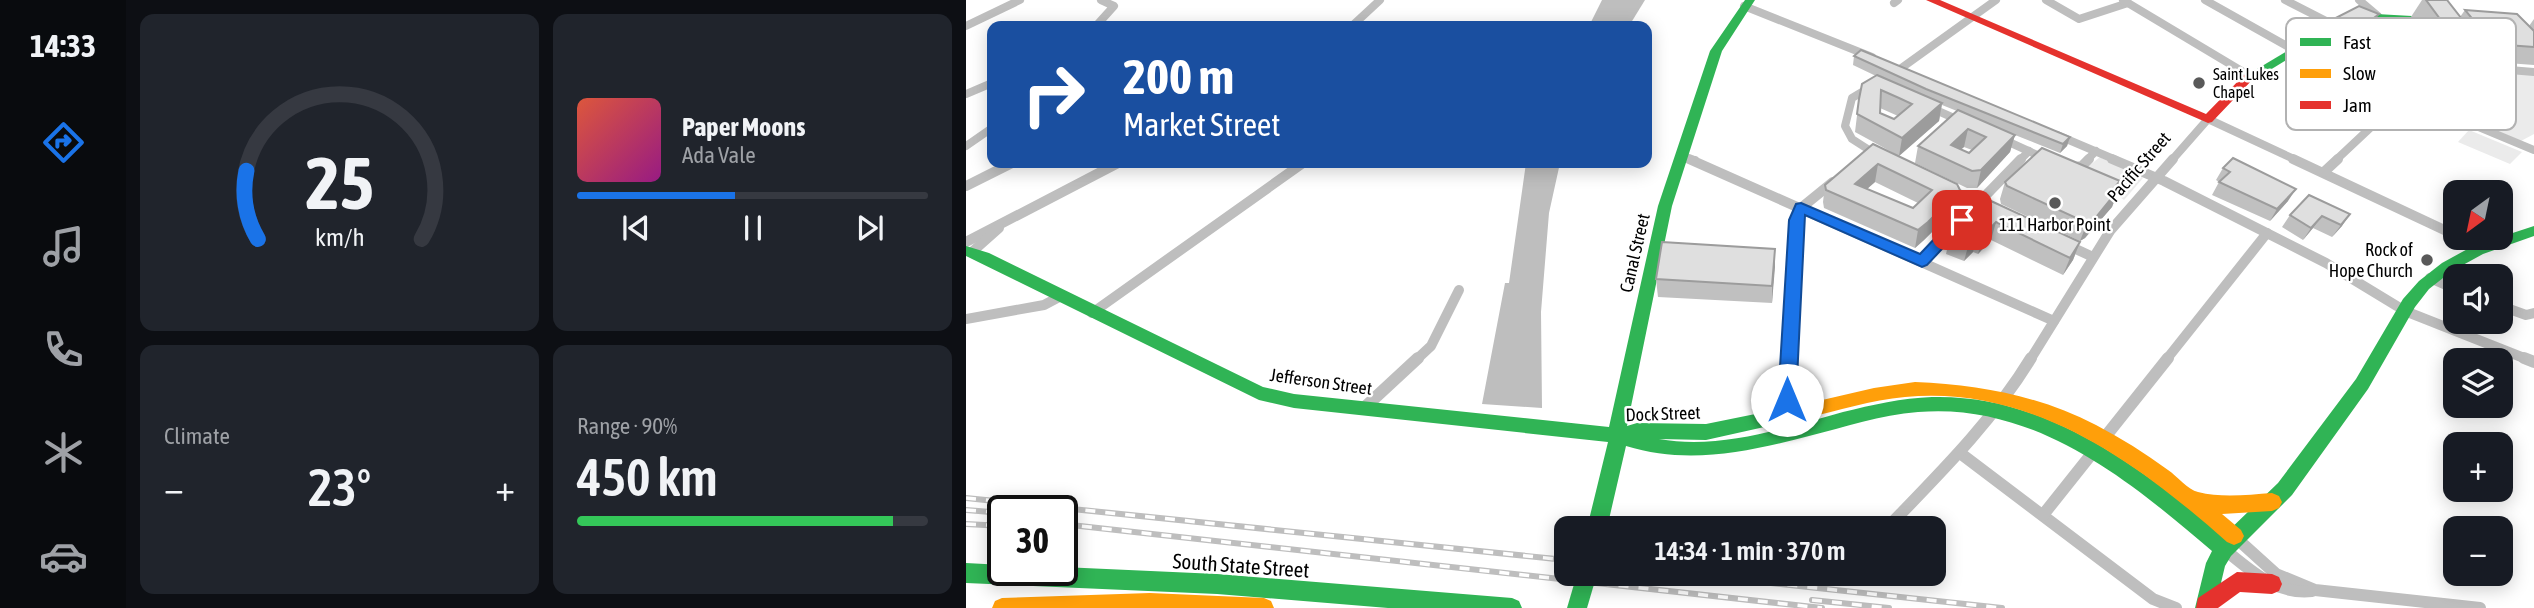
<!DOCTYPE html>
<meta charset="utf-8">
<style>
body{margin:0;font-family:"Asap Condensed",sans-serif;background:#20242c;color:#f1f3f6;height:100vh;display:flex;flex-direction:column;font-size:26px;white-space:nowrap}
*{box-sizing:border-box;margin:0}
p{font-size:23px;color:#9ea1a6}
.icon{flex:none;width:38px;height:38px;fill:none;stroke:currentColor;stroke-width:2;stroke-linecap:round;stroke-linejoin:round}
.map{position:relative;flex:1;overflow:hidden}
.panel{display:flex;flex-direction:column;gap:14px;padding:14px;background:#0d0f14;width:840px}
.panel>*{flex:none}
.hud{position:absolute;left:21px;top:21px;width:665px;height:147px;border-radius:14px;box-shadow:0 4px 18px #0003;background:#1a4fa0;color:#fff;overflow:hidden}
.needle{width:46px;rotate:213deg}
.fabs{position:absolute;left:1477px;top:180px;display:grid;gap:14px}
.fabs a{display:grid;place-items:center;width:70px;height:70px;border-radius:14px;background:#171b24;box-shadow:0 4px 18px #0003;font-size:35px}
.speed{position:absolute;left:21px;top:495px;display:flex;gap:14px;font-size:35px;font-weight:700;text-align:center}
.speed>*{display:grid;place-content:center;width:91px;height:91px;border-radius:50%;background:#171b24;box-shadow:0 4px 18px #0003;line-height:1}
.speed .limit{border:4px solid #111;border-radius:10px;background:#fff;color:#111}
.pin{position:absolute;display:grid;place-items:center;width:60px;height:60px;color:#fff;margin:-30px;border-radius:14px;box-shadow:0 4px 10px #0006}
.me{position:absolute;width:77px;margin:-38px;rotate:0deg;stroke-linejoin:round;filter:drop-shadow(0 0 5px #0008)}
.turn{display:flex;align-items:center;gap:24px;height:147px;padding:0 21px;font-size:32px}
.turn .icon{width:91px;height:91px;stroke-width:2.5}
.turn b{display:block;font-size:49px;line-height:60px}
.big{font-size:52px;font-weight:600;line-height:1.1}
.panel .tile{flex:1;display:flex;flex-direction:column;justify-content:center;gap:10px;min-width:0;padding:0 24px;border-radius:14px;background:#20242c}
.panel .dial{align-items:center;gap:0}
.dial svg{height:182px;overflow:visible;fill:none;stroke:#363941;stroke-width:7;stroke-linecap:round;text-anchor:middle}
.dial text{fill:#f1f3f6;stroke:none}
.song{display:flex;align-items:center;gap:21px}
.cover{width:84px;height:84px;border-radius:10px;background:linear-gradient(135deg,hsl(10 70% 55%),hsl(310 70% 35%))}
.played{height:7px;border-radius:4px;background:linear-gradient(90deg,#1a73e8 45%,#363941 45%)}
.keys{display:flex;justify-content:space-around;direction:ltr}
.heat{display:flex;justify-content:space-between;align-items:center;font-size:38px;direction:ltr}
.charge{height:10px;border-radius:5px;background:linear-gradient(90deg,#34c759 90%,#363941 0)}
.panel .tiles{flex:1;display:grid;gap:14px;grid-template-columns:repeat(2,1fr)}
.trip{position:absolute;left:588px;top:516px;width:392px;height:70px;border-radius:14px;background:#171b24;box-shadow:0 4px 18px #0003;font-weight:600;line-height:70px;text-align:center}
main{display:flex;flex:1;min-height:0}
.dock{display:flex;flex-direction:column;width:126px;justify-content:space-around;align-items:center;background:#090b0e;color:#9ea1a6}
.dock .icon{width:49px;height:49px}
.dock .on{color:#1a73e8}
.dock b{font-size:32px;color:#f1f3f6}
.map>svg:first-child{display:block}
</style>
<main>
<nav class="dock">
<b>14:33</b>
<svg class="icon on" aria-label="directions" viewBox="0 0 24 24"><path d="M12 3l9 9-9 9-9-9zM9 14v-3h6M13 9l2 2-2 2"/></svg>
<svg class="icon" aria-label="music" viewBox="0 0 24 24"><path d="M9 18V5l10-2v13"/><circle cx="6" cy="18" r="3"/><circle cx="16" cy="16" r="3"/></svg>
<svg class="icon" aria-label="phone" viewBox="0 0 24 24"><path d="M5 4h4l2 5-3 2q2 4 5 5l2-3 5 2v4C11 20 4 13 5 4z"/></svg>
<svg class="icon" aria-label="climate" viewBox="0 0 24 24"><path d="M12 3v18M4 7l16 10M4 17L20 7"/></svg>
<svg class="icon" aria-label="car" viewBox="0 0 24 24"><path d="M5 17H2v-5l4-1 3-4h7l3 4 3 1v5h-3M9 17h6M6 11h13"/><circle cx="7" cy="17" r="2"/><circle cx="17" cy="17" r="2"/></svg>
</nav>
<section class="panel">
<div class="tiles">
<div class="tile dial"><svg viewBox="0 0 100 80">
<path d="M14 69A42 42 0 1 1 86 69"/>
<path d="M14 69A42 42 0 0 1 9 39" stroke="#1a73e8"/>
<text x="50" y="56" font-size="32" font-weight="700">25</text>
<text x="50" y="72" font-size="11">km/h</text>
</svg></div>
<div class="tile">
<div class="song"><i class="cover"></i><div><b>Paper Moons</b><p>Ada Vale</p></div></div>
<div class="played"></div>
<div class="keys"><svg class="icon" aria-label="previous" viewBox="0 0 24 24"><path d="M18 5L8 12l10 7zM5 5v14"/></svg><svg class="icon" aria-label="pause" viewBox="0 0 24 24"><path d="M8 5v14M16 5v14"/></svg><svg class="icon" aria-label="next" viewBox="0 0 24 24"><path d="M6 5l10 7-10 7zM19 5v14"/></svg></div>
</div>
<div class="tile"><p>Climate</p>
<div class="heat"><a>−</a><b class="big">23°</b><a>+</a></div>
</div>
<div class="tile"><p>Range · 90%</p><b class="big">450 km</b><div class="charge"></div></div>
</div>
</section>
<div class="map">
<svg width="1568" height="608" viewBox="0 0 1568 608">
<rect width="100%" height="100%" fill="#fff"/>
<g fill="#ebebeb">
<path d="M1478,67L1568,73V134L1555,141L1445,94L1471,70Z"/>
<path d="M1503,130L1556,152L1544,164L1492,142Z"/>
<path d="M1134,157L1177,178L1158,200L1118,170Z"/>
</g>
<g fill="#bebebe">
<path d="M636,0H679L663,26H623Z"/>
<path d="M560,163H594L583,213L575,312L576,408L516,404L539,283H543Z"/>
</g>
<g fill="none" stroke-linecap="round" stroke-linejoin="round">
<g stroke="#bebebe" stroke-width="8">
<path d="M1080,0L1113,19L1162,3"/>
<path d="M1157,0L1284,76"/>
<path d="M1239,0L1328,50L1568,150"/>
<path d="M1319,0L1370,26"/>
<path d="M1393,0L1412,16"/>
<path d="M928,3L932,0"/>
<path d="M778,6L906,57"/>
<path d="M0,26L54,0"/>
<path d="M130,26L148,6L135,0"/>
<path d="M386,26L414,0"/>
<path d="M934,69L1030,0"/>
<path d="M906,86L886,98L879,126L886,139L911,155"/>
<path d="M0,94L26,83"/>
<path d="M963,107L997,122"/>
<path d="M1091,135L1150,160"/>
<path d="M1034,138L1080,159"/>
<path d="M0,146L26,128"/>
<path d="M714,158L729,160"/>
<path d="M1054,160L1063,151"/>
<path d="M1121,160L1130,151"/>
<path d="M1206,160L1242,119L1330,160"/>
<path d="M1370,160L1468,68L1483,65L1568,72"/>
</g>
<g stroke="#bebebe" stroke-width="10">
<path d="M723,159L1088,321"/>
<path d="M1146,159L1198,181L1360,263L1439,311L1563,360"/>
<path d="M1327,159L1489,235"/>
<path d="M1105,168L1116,166L1123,159"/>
<path d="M1358,172L1372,159"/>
<path d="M0,186L46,163"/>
<path d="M982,189L1028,210"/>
<path d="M1494,238L1512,250"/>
<path d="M0,242L152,163"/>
<path d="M1099,244L1127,257"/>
<path d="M6,252L33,228"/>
<path d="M956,261L1055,159"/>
<path d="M1464,278L1489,289"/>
<path d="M1535,306L1560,315L1568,313"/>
<path d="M126,313L337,163"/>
<path d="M0,319L78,305L95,296"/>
<path d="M450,360L465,346L493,290"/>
<path d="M822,360L830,220L835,208L867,182"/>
<path d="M1064,360L1144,231L1207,159"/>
<path d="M1200,360L1301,233"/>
</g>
<g stroke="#bebebe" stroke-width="12">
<path d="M822,358L820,390L828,431"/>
<path d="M1558,358L1568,362"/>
<path d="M398,408L452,358"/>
<path d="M994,453L1187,599L1210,608"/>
<path d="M1077,515L1202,358"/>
<path d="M921,528C973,474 1026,422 1065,358"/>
<path d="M1268,536L1310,574L1349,590L1514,608"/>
<path d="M1258,549C1285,571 1310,595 1346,591"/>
</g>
<g fill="#30b455" fill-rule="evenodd">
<path d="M779,0H789L756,51L706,206L661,426L671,423L740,424L839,404L845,406L848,411L845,416L839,418L740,440L693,439C754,450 819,428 877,412C906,405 936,398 966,397C1080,394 1174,467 1257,536L1312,483L1390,379L1437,299L1453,281L1476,263L1507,246L1568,226V236L1517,254L1486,271L1463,289L1449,307L1402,389L1326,495L1265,556L1259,566L1249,608H1229L1240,563L1246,551C1163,480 1068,402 952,412C914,415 879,427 843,436C781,452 722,465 660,446L641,528H621L642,442L328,408L293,400L0,256V246L23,253L297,387L328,394L643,427L692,206L744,51Z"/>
<path d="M1392,13L1464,17L1470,20L1464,23L1388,18V14Z"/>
<path d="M1368,23L1378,25L1286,81H1278L1276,78Z"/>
<path d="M0,563L37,565V570H96V567L251,574L546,598L553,601L556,608H422L251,594L0,583Z"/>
<path d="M611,574H631L621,608H601Z"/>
</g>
<g fill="#ff9f0a" fill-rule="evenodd">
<path d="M949,382C1013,385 1072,395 1130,425C1155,438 1179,453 1202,470C1211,476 1222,490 1232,492C1255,498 1281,495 1306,493L1313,496L1316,502L1313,508L1306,511L1256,514L1275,530L1278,536L1275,542L1268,545L1261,542C1171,462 1066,385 939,397C905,400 872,411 839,418L833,416L830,411L833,406L839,404L908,388Z"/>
<path d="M184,593L298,598L305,601L308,608H26L29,601L36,598Z"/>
</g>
<g fill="#e5322d" fill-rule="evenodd">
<path d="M960,0H974L1240,114L1278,75H1286L1288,78L1246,122L1242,123Z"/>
<path d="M1271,572L1306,574L1313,577L1316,584L1313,591L1306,594L1274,592L1252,608H1230L1232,598Z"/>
</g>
<defs>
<g id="rail">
<path d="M0,498L600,560"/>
<path d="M0,510L37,513"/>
<path d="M0,524L37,526"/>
<path d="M96,524L856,608"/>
<path d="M668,574L734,582"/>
<path d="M722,574L1036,608"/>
<path d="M846,600L923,608"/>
</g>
</defs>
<use href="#rail" stroke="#bebebe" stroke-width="6"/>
<use href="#rail" stroke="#fff" stroke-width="3.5" stroke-dasharray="10" stroke-linecap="butt"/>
</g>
<g fill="#c0c0c0" fill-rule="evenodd">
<path d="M1456,0H1481L1494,17L1499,10L1563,26L1568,19V65L1514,61L1499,42L1488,59L1460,61L1430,85L1345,50L1360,23L1403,32L1431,43L1446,30L1441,23Z"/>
<path d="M888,56L1104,137L1101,146L1094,153L1049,135L1044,152L1011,188H1001L949,163L952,146L991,111L976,105L973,121L933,156L889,132L893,99L910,76L887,65ZM914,108L932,116L928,119L914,113ZM998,147L1006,150L1003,153L995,149Z"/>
<path d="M907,144L994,190L990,208L958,240L949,248L858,208L857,202L859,185ZM909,182L952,203L947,208L901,189Z"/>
<path d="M1257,168L1322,201L1304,221L1246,195L1253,182L1250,180Z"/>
<path d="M1154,181L1151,188L1153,189L1146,207L1119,238L1114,241L1035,204L1034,199L1039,182Z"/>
<path d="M1343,195L1376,226L1366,237L1347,228L1337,240L1316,227L1324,215Z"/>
<path d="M1025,201L1114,242L1107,260L1097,275L1025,240L1012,254L1007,252L998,261L980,254L984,236Z"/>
<path d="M809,250L806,303L692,297L690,279Z"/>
</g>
<g fill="#9c9c9c">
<path d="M1413,14L1398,39L1395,28Z"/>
<path d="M1478,34L1460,61L1430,85L1448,58Z"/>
<path d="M976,103L973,121L933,156L936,138Z"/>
<path d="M1002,129L998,147L983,160L985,145Z"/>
<path d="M1049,135L1044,152L1011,188L1015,170Z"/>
<path d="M1104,137L1101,146L1094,153L1097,144Z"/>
<path d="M912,164L909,182L886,202L889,184Z"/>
<path d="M1154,181L1149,194L1153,189L1146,207L1119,238L1114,241L1121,223Z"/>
<path d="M1330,189L1322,201L1304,221L1311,209Z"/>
<path d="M994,190L990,208L958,240L949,248L952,230Z"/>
<path d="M1384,214L1376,226L1366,237L1375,225Z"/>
<path d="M1356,216L1347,228L1337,240L1345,228Z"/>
<path d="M1030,222L1025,240L1012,254L1017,236Z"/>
<path d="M1012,234L1007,252L998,261L1003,243Z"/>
<path d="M1114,242L1107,260L1097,275L1104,258Z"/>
<path d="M809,249V267L806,303V286Z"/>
</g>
<g fill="#dfdfdf" stroke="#9c9c9c" stroke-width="2" fill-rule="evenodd">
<path d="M1460,0H1481L1506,32L1478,34L1448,58L1360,23L1393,6L1413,14L1395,28L1431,43L1451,26L1474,19Z"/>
<path d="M1499,10L1551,14L1568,31V47L1527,44Z"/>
<path d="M895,50L1104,137L1097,144L960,89L888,56Z"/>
<path d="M911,75L976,103L936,138L891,114L893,99L896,84ZM915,90L933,98L946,104L928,119L914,113Z"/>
<path d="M992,110L1049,135L1015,170L1006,171L952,146ZM1002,129L1020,137L1003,153L985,145Z"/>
<path d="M907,144L991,184L994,190L962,222L952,230L860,190L859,185ZM912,164L966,190L947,208L889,184Z"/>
<path d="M1076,148L1154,181L1149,187L1153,189L1127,221L1121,223L1041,186L1039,182Z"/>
<path d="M1267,158L1330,189L1311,209L1253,182L1264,172L1257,168Z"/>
<path d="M1343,195L1384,214L1375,225L1356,216L1345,228L1324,215Z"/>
<path d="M1025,201L1114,242L1104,258L1030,222L1017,236L1012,234L1003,243L984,236L1017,202Z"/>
<path d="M696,242L809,249L806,286L690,279Z"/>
</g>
<path fill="#1a73e8" stroke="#114b97" stroke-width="2" d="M835,203L954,254L990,216L996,215L1003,220L961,265L956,267L839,215L830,400L821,407L812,400L823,220L830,204Z"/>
<g fill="#595959" stroke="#fff" stroke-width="2.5">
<circle cx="1233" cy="83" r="7"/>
<circle cx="1089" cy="203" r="7"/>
<circle cx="1461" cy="260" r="7"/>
</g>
<g text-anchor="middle" stroke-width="5" stroke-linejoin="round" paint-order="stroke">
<g font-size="16" fill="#000" stroke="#fff" text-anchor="start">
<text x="1247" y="80">Saint Lukes<tspan x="1247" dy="18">Chapel</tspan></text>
</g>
<g font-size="18" fill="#000" stroke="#fff">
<text transform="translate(1173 167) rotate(-49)" y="6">Pacific Street</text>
<text transform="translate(669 253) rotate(-77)" y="6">Canal Street</text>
<text transform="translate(355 382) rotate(8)" y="6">Jefferson Street</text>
<text transform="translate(697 414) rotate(-2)" y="6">Dock Street</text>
</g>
<g font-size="18" fill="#000" stroke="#fff">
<text x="1089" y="231">111 Harbor Point</text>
<text x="1447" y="256" text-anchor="end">Rock of<tspan x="1447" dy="21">Hope Church</tspan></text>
</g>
<g font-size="21" fill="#000" stroke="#fff">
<text transform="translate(275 566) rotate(4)" y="7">South State Street</text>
</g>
</g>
<rect x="1320" y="18" width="230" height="112" rx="10" fill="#fff" stroke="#b2b2b2" stroke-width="2"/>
<rect x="1334" y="38" width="31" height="8" fill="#30b455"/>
<rect x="1334" y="69" width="31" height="9" fill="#ff9f0a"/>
<rect x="1334" y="101" width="31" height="8" fill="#e5322d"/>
<g font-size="19" fill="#000">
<text x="1377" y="49">Fast</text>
<text x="1377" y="80">Slow</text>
<text x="1377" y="112">Jam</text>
</g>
</svg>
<div class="fabs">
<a><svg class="needle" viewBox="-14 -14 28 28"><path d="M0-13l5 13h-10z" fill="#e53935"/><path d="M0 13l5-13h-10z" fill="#9ea1a6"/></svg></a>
<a><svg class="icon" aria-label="sound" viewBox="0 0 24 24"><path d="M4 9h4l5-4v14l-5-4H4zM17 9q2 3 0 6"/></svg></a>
<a><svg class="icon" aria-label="layers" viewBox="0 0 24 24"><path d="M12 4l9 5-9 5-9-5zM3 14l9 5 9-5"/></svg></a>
<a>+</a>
<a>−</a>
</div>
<div class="speed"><div class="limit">30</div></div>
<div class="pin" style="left:996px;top:220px;background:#d93025"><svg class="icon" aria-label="arrive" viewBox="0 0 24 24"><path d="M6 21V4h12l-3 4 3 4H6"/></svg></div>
<svg class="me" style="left:821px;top:400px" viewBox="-20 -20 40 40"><circle r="19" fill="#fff"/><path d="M0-13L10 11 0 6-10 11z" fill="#1a73e8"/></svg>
<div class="trip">14:34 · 1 min · 370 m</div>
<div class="hud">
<div class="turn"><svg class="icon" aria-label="right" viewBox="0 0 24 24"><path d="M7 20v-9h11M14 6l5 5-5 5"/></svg><div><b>200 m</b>Market Street</div></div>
</div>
</div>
</main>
